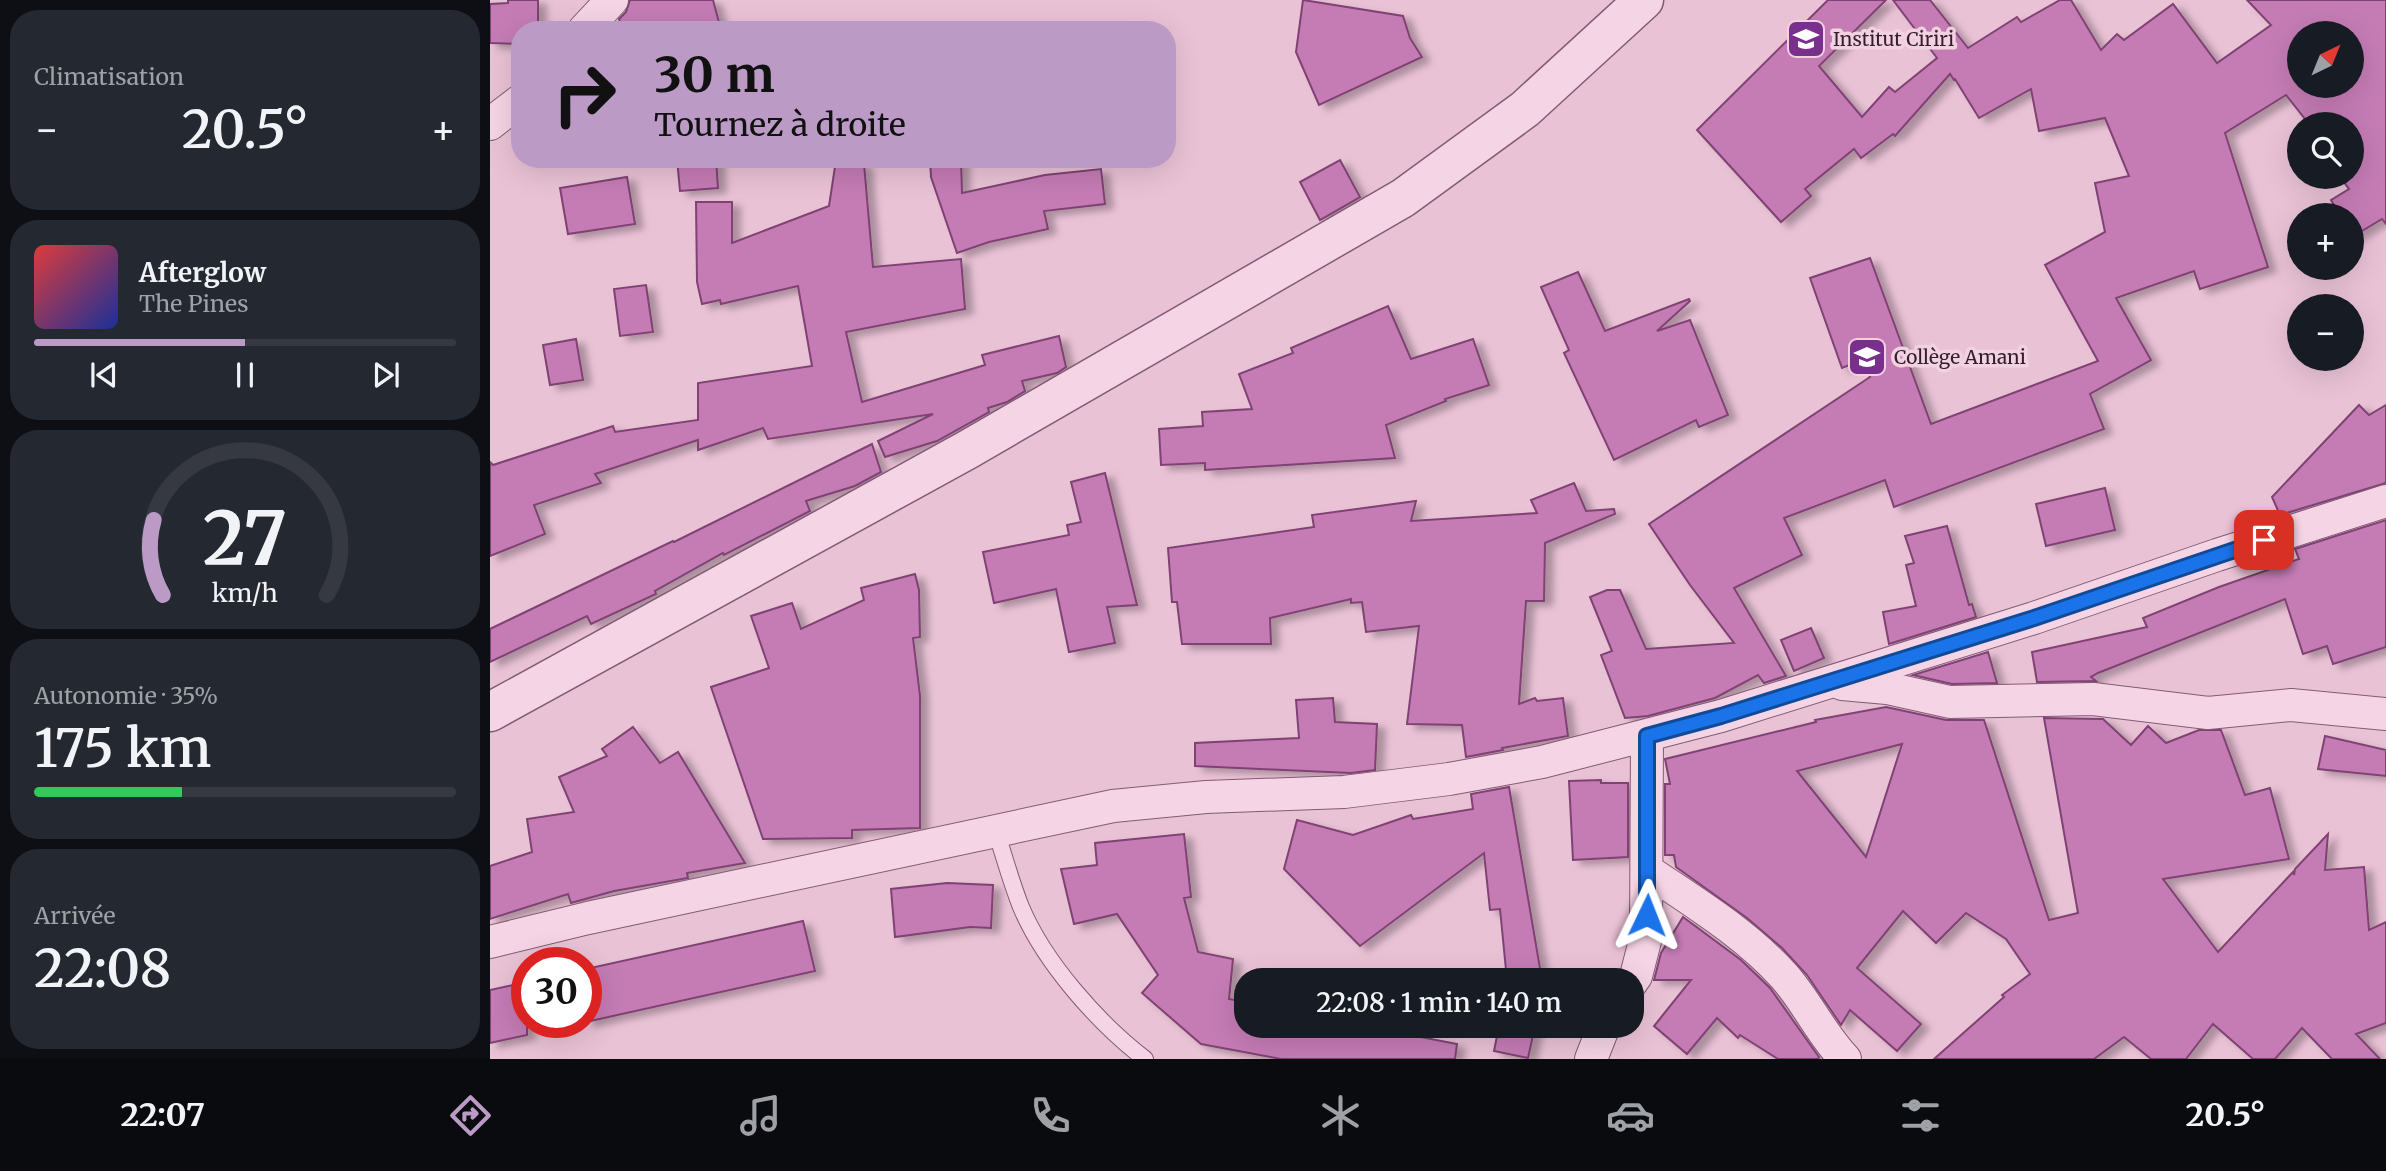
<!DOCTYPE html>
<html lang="fr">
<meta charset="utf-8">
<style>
body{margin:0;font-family:Merriweather,serif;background:#242831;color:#f1f3f6;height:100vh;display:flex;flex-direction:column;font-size:26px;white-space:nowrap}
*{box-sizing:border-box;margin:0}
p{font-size:23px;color:#9ea1a6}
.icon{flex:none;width:38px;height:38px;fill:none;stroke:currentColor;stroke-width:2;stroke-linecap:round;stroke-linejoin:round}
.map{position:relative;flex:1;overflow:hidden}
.side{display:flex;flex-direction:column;gap:10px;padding:10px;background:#0d0f14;width:490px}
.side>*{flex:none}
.guide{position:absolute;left:21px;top:21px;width:665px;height:147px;border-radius:28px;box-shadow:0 7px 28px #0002;background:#bb9bc6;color:#111;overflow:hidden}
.needle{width:46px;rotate:43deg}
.tools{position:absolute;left:1797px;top:21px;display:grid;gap:14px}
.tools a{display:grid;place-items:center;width:77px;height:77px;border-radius:50%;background:#171b24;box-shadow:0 7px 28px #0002;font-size:35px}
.speed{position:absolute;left:21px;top:947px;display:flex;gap:14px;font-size:35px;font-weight:700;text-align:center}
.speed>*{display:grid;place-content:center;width:91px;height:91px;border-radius:50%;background:#171b24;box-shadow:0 7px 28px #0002;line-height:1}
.speed .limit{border:10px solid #d22;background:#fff;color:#111}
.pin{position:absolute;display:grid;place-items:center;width:60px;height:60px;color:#fff;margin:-30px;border-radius:14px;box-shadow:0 4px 10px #0006}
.me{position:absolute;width:77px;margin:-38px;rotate:2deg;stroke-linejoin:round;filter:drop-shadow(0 0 5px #0008)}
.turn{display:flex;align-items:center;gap:24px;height:147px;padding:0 28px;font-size:32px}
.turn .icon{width:91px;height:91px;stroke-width:2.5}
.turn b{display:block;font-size:49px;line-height:60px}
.big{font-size:52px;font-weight:600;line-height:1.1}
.side .card{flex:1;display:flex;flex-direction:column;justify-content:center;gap:10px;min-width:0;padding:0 24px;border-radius:28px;background:#242831}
.side .dial{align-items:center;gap:0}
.dial svg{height:182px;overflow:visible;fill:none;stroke:#363941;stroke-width:7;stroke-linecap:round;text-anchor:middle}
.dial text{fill:#f1f3f6;stroke:none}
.song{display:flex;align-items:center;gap:21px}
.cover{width:84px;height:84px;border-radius:10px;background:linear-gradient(135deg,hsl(0 70% 55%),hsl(230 70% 35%))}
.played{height:7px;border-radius:4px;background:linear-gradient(90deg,#bb9bc6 50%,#363941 50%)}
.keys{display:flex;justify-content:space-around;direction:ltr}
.heat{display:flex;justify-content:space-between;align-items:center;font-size:38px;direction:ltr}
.charge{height:10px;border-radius:5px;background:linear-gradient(90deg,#34c759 35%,#363941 0)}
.trip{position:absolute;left:744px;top:968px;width:410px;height:70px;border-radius:28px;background:#171b24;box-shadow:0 7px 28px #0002;font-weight:600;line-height:70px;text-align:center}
.tab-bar{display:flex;height:112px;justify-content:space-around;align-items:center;background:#090b0e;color:#9ea1a6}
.tab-bar .icon{width:49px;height:49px}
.tab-bar .current{color:#bb9bc6}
.tab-bar b{font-size:32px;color:#f1f3f6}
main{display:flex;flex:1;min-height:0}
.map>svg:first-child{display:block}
</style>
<main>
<section class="side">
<div class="card"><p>Climatisation</p>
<div class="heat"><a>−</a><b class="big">20.5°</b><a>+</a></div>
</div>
<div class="card">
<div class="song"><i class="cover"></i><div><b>Afterglow</b><p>The Pines</p></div></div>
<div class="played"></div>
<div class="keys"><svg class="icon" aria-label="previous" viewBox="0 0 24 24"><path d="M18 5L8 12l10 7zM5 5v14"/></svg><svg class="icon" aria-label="pause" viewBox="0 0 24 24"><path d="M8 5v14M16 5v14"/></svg><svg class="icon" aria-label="next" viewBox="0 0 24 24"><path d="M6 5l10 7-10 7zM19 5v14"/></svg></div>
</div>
<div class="card dial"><svg viewBox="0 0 100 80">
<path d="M14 69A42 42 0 1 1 86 69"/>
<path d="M14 69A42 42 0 0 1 10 36" stroke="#bb9bc6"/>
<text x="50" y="56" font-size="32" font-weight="700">27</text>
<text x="50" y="72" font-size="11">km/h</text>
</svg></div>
<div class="card"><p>Autonomie · 35%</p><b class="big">175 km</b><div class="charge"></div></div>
<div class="card"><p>Arrivée</p><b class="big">22:08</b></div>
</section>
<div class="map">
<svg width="1896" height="1059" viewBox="0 0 1896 1059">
<defs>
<filter id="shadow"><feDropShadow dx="8" dy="4.5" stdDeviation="3.5" flood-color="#0004"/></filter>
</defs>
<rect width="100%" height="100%" fill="#eac2d6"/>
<g fill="#c57bb5" stroke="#7f4373" stroke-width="2" fill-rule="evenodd" filter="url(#shadow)">
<path d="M18,0H48V30H30V44L0,43V4L18,3Z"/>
<path d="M140,0H223L231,30H132L129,19L136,12Z"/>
<path d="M813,0L913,16L920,38L932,57L829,105L806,52Z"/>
<path d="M1338,0H1396L1329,66L1372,117L1399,87L1405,92L1447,58L1403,0H1440L1478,48L1527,17L1531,22L1570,0H1581L1611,50L1627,34L1634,40L1683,4L1727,63L1781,25L1757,0H1896V224L1892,219L1862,237V215H1850L1841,200L1859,189L1850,177H1862V124H1819L1796,95L1735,133L1778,267L1710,289L1704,271L1626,298L1661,360L1600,394L1614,429L1404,507L1395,480L1294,518L1312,555L1244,588L1296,676L1274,683L1268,675L1225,698L1158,716L1135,718L1111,655L1122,651L1100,597L1117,590H1130L1156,649L1244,643L1200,585L1159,524L1380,377L1372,360L1352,368L1320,278L1380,258L1441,424L1608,361L1555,265L1615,232L1605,183L1639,176L1615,118L1549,131L1541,89L1489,118L1465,79L1464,80L1460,74L1405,136L1403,134L1371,158L1364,149L1315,189L1321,196L1291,222L1207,130ZM1810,33H1862V86H1810Z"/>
<path d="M187,159H226L228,188L190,191Z"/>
<path d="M440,159H471L472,193L555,175L611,169L615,204L554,211L558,229L499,242L467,253L441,177Z"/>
<path d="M346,160L374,164L383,267L471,259L475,309L356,332L372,402L495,365L492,355L569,336L576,367L567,373L532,381L535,391L517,402L498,408L499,412L447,441L395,457L388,441L443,414L278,439L273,428L208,450V440L105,474L111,483L44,505L55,534L0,556V462L3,465L123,426L125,432L208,420V383L322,366L308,286L231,304L230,300L212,304L207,282L206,202H242V243L339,206Z"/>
<path d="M850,160L870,197L830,220L810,182Z"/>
<path d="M137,177L145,224L78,234L70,188Z"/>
<path d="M1088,272L1115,331L1199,299L1200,301L1167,331L1200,320L1238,415L1209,427L1206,420L1124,460L1074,353L1079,350L1051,287Z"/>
<path d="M156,285L163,332L130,336L124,289Z"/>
<path d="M898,306L921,359L983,339L999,385L955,399L956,401L896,425L905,458L715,470V463L671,465L669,429L713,426L712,412L762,409L749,374L803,353L801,348Z"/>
<path d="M86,339L93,380L60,385L53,345Z"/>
<path d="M1869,405L1879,415L1896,405V483L1790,515L1782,497Z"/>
<path d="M382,444L391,472L365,486L316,501L320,511L234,555L233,553L165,591L166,594L101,624L97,616L0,662V629L183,541L184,542Z"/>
<path d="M615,473L647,605L617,607L625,643L579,652L566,589L504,603L493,552L579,535L577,525L591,522L581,482Z"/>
<path d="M1084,483L1096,511L1124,509L1125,514L1055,543L1054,601H1036L1029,704L1045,698L1047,701L1073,698L1078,736L1012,748L1013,750L976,757L972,725L917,724L929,626L876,632L872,602L861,603V599L780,618L781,644H692L687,602H682L678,548L824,527L822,515L926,501L921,521L1047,513L1041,500Z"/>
<path d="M1615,488L1625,530L1556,546L1546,504Z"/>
<path d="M1896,520V647L1843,664L1837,646L1813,654L1795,599L1608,673L1601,677L1606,681L1547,682L1542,652L1657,627L1653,618L1729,587L1809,559L1805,549Z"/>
<path d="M1457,526L1479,605L1482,604L1486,617L1399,644L1393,612L1426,606L1416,565L1424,563L1415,536Z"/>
<path d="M425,574L429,590L430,637L423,638L430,696V828L362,830V838L273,839L221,687L279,668L261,616L302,603L311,629L374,600L371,588Z"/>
<path d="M1321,628L1334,658L1304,671L1291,640Z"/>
<path d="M1498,652L1507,683L1462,684L1423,675Z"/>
<path d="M843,698L845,722L887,724L885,770L861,773L705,766V743L809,738L806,700Z"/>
<path d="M1396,707L1456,720H1494L1559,920L1588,913L1554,718L1613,719L1641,745L1658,726L1676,743L1709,730H1731L1755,795L1780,788L1799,859L1673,879L1728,952L1803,872L1804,875L1805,869L1838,834L1835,870L1874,867L1879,930L1896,922V1023L1866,1034L1890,1059H1842L1812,1028L1785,1059H1763L1723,1024L1696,1059H1661L1634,1037L1604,1059H1444L1514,997L1512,995L1540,974L1516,939L1476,913L1446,943L1413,911L1367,968L1431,1024L1407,1051L1360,1010L1351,1025L1317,975L1292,948L1257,918L1186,867L1184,855H1175V784H1180L1175,759L1326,722L1325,720ZM1412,744L1376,857L1307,771Z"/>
<path d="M143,727L170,763L188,752L255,863L197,873L198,878L124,891L81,903L78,894L0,919V866L42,852L37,819L84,812L69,777L117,756L112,749Z"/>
<path d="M1835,736L1896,750V776L1828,769Z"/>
<path d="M1111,780V783H1138V857L1083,860L1079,781Z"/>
<path d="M1019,787L1052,980H1017L1010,909L1000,910L994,853L870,946L794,869L807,820L863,835L921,815L923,819L983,809L981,794Z"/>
<path d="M694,834L701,897L694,898L708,952L743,959L739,999L756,1002V1026H874L967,1044L965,1059H791L711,1044L652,993L668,975L627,914L584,924L571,869L607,865L605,843Z"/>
<path d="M457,883L503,885L501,928L480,927L405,937L401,889Z"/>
<path d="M1193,917L1251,960L1280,988L1329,1057L1328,1059H1288L1250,1035L1248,1038L1227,1018L1197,1054L1164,1026L1201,980H1164L1171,953Z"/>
<path d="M313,921L325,971L96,1022V969Z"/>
<path d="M37,982V1035L0,1043V990Z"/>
<path d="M1009,1026H1045L1038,1058L1004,1051Z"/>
</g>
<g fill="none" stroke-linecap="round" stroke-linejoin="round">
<defs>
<path id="service" d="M506,831C514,856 521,882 531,907C554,962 608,1023 655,1059"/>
<g id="minor">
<path d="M94,30L122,0"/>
<path d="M0,124L30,101"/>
<path d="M1352,684L1397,688L1460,702L1603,699L1718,713L1801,705L1896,714"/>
<path d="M1158,871C1205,903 1255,933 1294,976C1317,1002 1331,1034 1355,1059"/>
<path d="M0,942L98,918L623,806L716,797L854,792L959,779L1052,762L1231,716L1544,618L1727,555L1896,501"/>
<path d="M1141,983L1146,976L1156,937L1157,736"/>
<path d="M1101,1059L1114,1026"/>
</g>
<path id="tertiary" d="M0,712L477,450L913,198L1035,109L1154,0"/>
</defs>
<use href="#service" stroke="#825b75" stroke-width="18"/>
<use href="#minor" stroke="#825b75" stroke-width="34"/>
<use href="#tertiary" stroke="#825b75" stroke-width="41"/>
<use href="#service" stroke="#f5d4e5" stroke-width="16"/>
<use href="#minor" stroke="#f5d4e5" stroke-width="32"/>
<use href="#tertiary" stroke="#f5d4e5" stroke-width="38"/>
</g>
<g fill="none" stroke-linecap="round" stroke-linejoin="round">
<defs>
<path id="route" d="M1157,915V736L1231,716L1544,618L1774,540"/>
</defs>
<use href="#route" stroke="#114b97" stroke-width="18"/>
<use href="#route" stroke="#1a73e8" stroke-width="12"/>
</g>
<defs>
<symbol id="school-square" viewBox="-11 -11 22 22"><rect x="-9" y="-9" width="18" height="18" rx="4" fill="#78308c" stroke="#f2d1e1"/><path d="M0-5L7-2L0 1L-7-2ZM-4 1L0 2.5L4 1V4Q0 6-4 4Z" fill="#fff"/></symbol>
<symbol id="university-square" viewBox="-11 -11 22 22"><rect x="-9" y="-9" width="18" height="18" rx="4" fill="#78308c" stroke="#f2d1e1"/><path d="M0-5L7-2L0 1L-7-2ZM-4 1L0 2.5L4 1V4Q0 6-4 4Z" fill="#fff"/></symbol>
</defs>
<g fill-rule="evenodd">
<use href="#school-square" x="1294" y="17" width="44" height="44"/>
<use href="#university-square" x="1355" y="335" width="44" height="44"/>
</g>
<g text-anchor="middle" stroke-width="7" stroke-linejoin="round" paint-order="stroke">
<g font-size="19" fill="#331e2d" stroke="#f2d1e1" text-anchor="start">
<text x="1343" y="46">Institut Ciriri</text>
<text x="1404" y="364">Collège Amani</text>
</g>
</g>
</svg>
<div class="tools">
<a><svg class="needle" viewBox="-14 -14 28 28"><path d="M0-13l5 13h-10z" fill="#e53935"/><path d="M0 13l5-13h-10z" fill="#9ea1a6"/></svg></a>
<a><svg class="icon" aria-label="search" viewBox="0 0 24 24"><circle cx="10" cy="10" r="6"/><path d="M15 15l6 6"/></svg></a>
<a>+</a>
<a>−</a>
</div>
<div class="speed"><div class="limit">30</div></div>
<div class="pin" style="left:1774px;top:540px;background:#d93025"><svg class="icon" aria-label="arrive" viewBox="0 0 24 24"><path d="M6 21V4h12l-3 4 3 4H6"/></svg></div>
<svg class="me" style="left:1157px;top:915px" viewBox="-20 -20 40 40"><path d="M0-17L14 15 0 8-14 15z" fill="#1a73e8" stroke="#fff" stroke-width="4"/></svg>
<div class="trip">22:08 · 1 min · 140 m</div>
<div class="guide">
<div class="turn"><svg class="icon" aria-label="right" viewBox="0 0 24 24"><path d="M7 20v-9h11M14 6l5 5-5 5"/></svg><div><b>30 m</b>Tournez à droite</div></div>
</div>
</div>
</main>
<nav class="tab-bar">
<b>22:07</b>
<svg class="icon current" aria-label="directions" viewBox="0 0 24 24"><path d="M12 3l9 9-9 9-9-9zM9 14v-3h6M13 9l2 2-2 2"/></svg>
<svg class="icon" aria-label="music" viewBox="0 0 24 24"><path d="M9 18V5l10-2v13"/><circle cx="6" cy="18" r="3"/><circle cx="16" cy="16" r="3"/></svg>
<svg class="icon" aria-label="phone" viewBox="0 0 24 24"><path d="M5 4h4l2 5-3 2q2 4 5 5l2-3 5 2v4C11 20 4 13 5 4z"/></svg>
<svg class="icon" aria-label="climate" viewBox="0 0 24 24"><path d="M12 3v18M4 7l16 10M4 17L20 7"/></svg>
<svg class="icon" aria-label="car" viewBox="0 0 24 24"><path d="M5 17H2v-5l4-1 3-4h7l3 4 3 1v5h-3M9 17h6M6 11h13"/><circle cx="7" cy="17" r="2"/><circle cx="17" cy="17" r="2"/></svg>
<svg class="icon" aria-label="filters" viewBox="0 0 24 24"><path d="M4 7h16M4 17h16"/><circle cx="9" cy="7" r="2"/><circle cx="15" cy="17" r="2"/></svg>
<b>20.5°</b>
</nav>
